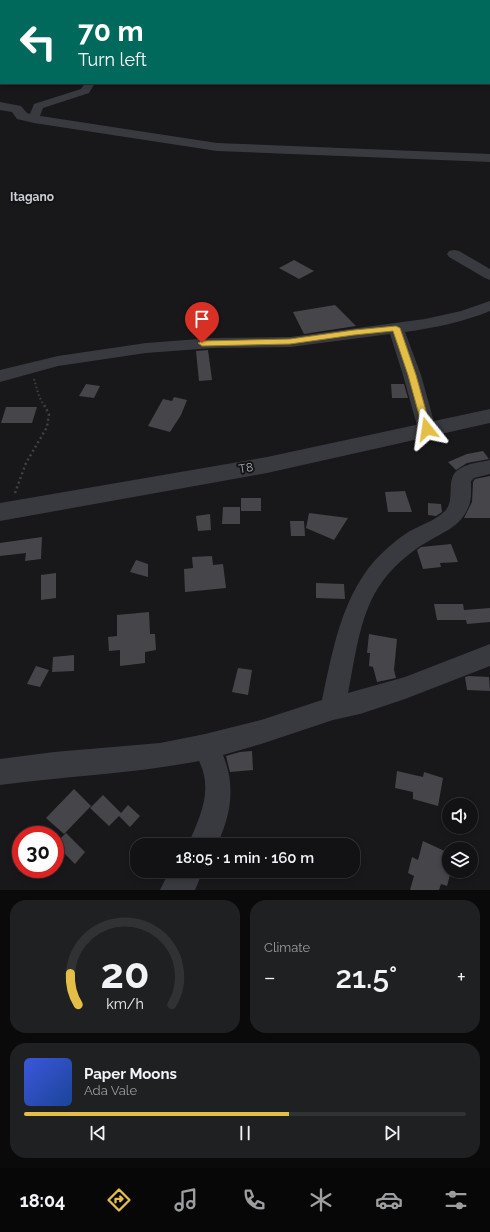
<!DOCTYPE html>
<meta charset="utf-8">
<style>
body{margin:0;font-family:Raleway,sans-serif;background:#1f2022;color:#f1f3f6;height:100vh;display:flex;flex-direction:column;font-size:15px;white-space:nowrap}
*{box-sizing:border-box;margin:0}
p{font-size:13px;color:#9c9ea0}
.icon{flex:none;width:22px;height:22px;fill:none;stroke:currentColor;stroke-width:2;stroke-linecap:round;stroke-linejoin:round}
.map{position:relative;height:890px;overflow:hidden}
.drawer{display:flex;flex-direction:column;gap:10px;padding:10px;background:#0a0a0b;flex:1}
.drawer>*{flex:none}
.top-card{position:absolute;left:0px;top:0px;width:490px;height:84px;box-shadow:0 2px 6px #0003,0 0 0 1px #313234;background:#00695c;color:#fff;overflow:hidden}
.tools{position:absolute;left:442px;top:798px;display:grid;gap:8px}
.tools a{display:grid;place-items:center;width:36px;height:36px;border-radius:50%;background:#121214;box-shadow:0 2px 6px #0003,0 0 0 1px #313234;font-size:20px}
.speed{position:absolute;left:12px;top:826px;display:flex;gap:8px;font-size:20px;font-weight:700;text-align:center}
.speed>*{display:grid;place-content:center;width:52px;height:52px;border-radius:50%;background:#121214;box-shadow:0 2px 6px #0003,0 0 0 1px #313234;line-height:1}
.speed .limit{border:6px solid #d22;background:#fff;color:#111}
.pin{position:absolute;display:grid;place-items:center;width:34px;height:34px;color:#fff;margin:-41px -17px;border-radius:50% 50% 50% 0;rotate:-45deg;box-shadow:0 0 4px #0007}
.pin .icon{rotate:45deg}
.me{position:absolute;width:44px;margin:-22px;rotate:345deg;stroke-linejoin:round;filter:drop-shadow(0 0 3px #0008)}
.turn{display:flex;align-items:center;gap:14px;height:84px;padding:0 12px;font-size:18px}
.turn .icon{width:52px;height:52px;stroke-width:2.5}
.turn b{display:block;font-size:28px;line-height:34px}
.big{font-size:30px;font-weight:600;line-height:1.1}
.drawer .tile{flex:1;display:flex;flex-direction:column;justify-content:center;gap:6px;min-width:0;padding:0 14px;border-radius:16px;background:#1f2022}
.drawer .dial{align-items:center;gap:0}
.dial svg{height:104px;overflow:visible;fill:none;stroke:#313234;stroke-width:7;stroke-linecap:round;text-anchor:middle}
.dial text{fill:#f1f3f6;stroke:none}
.song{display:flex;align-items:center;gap:12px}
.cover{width:48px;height:48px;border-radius:6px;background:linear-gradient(135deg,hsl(230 70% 55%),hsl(220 70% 35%))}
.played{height:4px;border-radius:2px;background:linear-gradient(90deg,#e4be47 60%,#313234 60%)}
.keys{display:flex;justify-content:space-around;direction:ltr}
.heat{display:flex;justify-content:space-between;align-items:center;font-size:22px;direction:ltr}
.drawer .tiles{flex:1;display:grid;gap:10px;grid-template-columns:1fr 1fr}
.tile:last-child{grid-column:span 2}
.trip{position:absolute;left:130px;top:838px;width:230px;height:40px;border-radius:16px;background:#121214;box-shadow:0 2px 6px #0003,0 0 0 1px #313234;font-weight:600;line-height:40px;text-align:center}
.menu{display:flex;height:64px;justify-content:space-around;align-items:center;background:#070708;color:#9c9ea0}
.menu .icon{width:28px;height:28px}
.menu .current{color:#e4be47}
.menu b{font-size:18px;color:#f1f3f6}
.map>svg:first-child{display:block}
</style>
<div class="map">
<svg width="490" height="890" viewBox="0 0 490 890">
<rect width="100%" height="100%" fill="#18181a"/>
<g fill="#46454a">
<path d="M294,260L314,271L299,279L279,268Z"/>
<path d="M335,305L356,326L304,334L293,312Z"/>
<path d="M208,350L212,380L199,381L196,351Z"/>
<path d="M86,384L100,386L94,398L79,396Z"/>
<path d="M391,384H404L408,398H392Z"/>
<path d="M174,397L187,400L181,415L170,432L148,426L163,399L172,401Z"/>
<path d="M6,407H37L32,423H1Z"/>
<path d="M483,451L489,459L467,463L456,470L448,462L467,454Z"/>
<path d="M490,476V518H464L472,502L473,482L475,479Z"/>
<path d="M405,491L412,512H388L385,492Z"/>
<rect x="241" y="498" width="20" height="13"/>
<path d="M428,503L441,504L442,512L436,516L428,515Z"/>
<path d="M223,507H240V524H222Z"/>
<path d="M309,513L348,518L334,540L306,528Z"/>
<path d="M210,514L211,530L198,531L196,516Z"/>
<path d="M290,521H304L305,536H291Z"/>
<path d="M42,537L41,559L25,561L26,553L0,556V543Z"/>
<path d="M451,544L458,562L440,563L441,567L423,569L417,550L421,547Z"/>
<path d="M212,556L213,565L223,564L226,588L185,592L184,569L193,568L192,557Z"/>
<path d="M136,560L148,564V577L130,572Z"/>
<path d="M56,573V598L41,600V575Z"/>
<path d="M316,583L344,584L345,599L316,598Z"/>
<path d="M434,604H463L464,610L490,608V622L467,624L466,620H437Z"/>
<path d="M149,612L150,634H155L156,650L145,652V663L120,666V650L109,651L108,637L117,636V615Z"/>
<path d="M369,634L397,639L394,670L396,678L377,682L373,667L369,666L370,653H367Z"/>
<path d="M74,655V671L52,672L53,657Z"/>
<path d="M36,666L49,670L40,687L27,684Z"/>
<path d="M238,668L252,670L248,695L232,692Z"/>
<path d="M469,676L489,677L490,691L467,690L465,677Z"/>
<path d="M252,751L253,770L230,772L226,756L240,752Z"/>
<path d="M397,771L423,777L424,772L443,778L438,806L413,799V792L395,788Z"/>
<path d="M74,789L91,806L64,834L46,818Z"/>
<path d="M103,795L121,813L128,805L140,816L130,827L119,816L109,826L90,808Z"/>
<path d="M66,833L85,852L75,864L55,844Z"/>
<path d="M423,841L449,853V871H451L447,886L441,884L439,890H410L414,876L408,873L412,857L418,860Z"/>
</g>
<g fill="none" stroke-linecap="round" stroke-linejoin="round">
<path stroke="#404146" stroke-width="2" stroke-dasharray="1.5 2.5" stroke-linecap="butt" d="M34,379L39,396L43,404"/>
<path stroke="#404146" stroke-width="2.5" stroke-dasharray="2 3" stroke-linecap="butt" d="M15,493L26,463L47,427L49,414L43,403"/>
<g fill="#393a3f" fill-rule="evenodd">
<rect x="85" y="0" width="9" height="1"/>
<rect x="304" y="0" width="9" height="1"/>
<rect x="489" y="38" width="1" height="6"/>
<path d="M85,83H95L89,93L43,108L38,121H30L28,119L34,104L81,89Z"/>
<path d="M454,250L459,251L490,269V280L485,278L449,257L447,254L449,251Z"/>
<path d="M490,301V311C463,322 434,328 405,332L421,375L436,429L434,434L427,435L420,434L418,429L403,375L390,334L290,347L213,348L146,353L58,366L0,382V370L58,356L146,343L213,338L290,337L425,319L461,311Z"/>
<path d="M490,460V474L474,478L471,481C471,490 472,500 468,508C460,527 443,532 427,542C408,553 390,569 378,588C359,618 355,659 348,693L405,677L490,644V666L405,699L360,714L333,720L261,744L223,755C236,787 231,814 217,845H188C199,818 214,791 199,761C133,774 66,776 0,785V759L54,752L160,743L205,734L261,720L322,700C334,644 344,583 391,545C399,538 407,532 416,528C426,523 437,519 445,511C457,499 443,477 461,468C469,463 481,462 490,460Z"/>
<path d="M173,871H203L195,890H160L165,880Z"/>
</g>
<g fill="#393a3f" fill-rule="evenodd">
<path d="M0,102L21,106L27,113L34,115L217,143L490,154V162L217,151L34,123L17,119L12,112L0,110Z"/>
<path d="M490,409V423L267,473L0,521V503L267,457Z"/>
</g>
</g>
<path fill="#e4be47" stroke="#947c2e" d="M396,326L400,328L416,375L431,429L430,431L427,432L423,429L408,375L393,331L354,335L290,344L202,346L198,343L202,341L290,339L354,330Z"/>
<g text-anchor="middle" stroke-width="4" stroke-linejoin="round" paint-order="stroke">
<g font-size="12" font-weight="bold" fill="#ccced5" stroke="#131315">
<text x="32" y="201">Itagano</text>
</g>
<g font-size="12" fill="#acaeb9" stroke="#131315">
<text transform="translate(246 468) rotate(-10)" y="4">T8</text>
</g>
</g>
</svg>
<div class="tools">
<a><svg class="icon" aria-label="sound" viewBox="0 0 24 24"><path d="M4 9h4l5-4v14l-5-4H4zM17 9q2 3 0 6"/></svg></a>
<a><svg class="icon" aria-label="layers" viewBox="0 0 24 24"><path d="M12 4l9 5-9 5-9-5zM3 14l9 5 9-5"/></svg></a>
</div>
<div class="speed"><div class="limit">30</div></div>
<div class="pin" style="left:202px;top:343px;background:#d93025"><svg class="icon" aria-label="arrive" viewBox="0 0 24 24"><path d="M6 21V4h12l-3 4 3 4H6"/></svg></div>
<svg class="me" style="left:427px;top:429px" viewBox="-20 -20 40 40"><path d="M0-17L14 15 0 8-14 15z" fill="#e4be47" stroke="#fff" stroke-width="4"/></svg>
<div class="trip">18:05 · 1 min · 160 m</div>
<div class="top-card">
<div class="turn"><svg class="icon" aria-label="left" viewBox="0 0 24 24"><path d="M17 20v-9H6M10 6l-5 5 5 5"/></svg><div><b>70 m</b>Turn left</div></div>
</div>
</div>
<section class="drawer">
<div class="tiles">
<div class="tile dial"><svg viewBox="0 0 100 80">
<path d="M14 69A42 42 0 1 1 86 69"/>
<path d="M14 69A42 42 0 0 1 8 45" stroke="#e4be47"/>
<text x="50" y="56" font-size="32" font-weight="700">20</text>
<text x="50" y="72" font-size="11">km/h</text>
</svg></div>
<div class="tile"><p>Climate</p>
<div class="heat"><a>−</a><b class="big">21.5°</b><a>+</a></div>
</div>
<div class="tile">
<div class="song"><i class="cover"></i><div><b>Paper Moons</b><p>Ada Vale</p></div></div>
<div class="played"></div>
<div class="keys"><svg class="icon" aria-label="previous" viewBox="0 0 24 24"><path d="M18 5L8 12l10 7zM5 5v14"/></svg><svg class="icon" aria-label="pause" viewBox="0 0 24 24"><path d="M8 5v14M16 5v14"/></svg><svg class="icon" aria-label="next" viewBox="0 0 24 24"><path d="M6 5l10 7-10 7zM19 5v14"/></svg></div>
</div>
</div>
</section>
<nav class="menu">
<b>18:04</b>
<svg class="icon current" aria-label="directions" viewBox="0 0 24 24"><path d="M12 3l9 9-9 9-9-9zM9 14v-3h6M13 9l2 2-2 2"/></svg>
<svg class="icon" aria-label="music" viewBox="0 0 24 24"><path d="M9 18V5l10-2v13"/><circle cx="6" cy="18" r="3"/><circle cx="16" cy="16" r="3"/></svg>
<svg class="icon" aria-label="phone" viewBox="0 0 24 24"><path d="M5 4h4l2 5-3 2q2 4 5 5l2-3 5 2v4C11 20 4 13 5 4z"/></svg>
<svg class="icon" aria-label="climate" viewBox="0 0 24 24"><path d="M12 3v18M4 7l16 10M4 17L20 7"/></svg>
<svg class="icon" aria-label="car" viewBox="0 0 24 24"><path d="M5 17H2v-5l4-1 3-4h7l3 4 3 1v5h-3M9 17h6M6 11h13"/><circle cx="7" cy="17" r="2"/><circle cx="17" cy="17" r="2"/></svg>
<svg class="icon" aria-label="filters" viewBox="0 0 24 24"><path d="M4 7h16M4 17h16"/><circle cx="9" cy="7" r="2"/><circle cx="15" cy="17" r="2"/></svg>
</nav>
